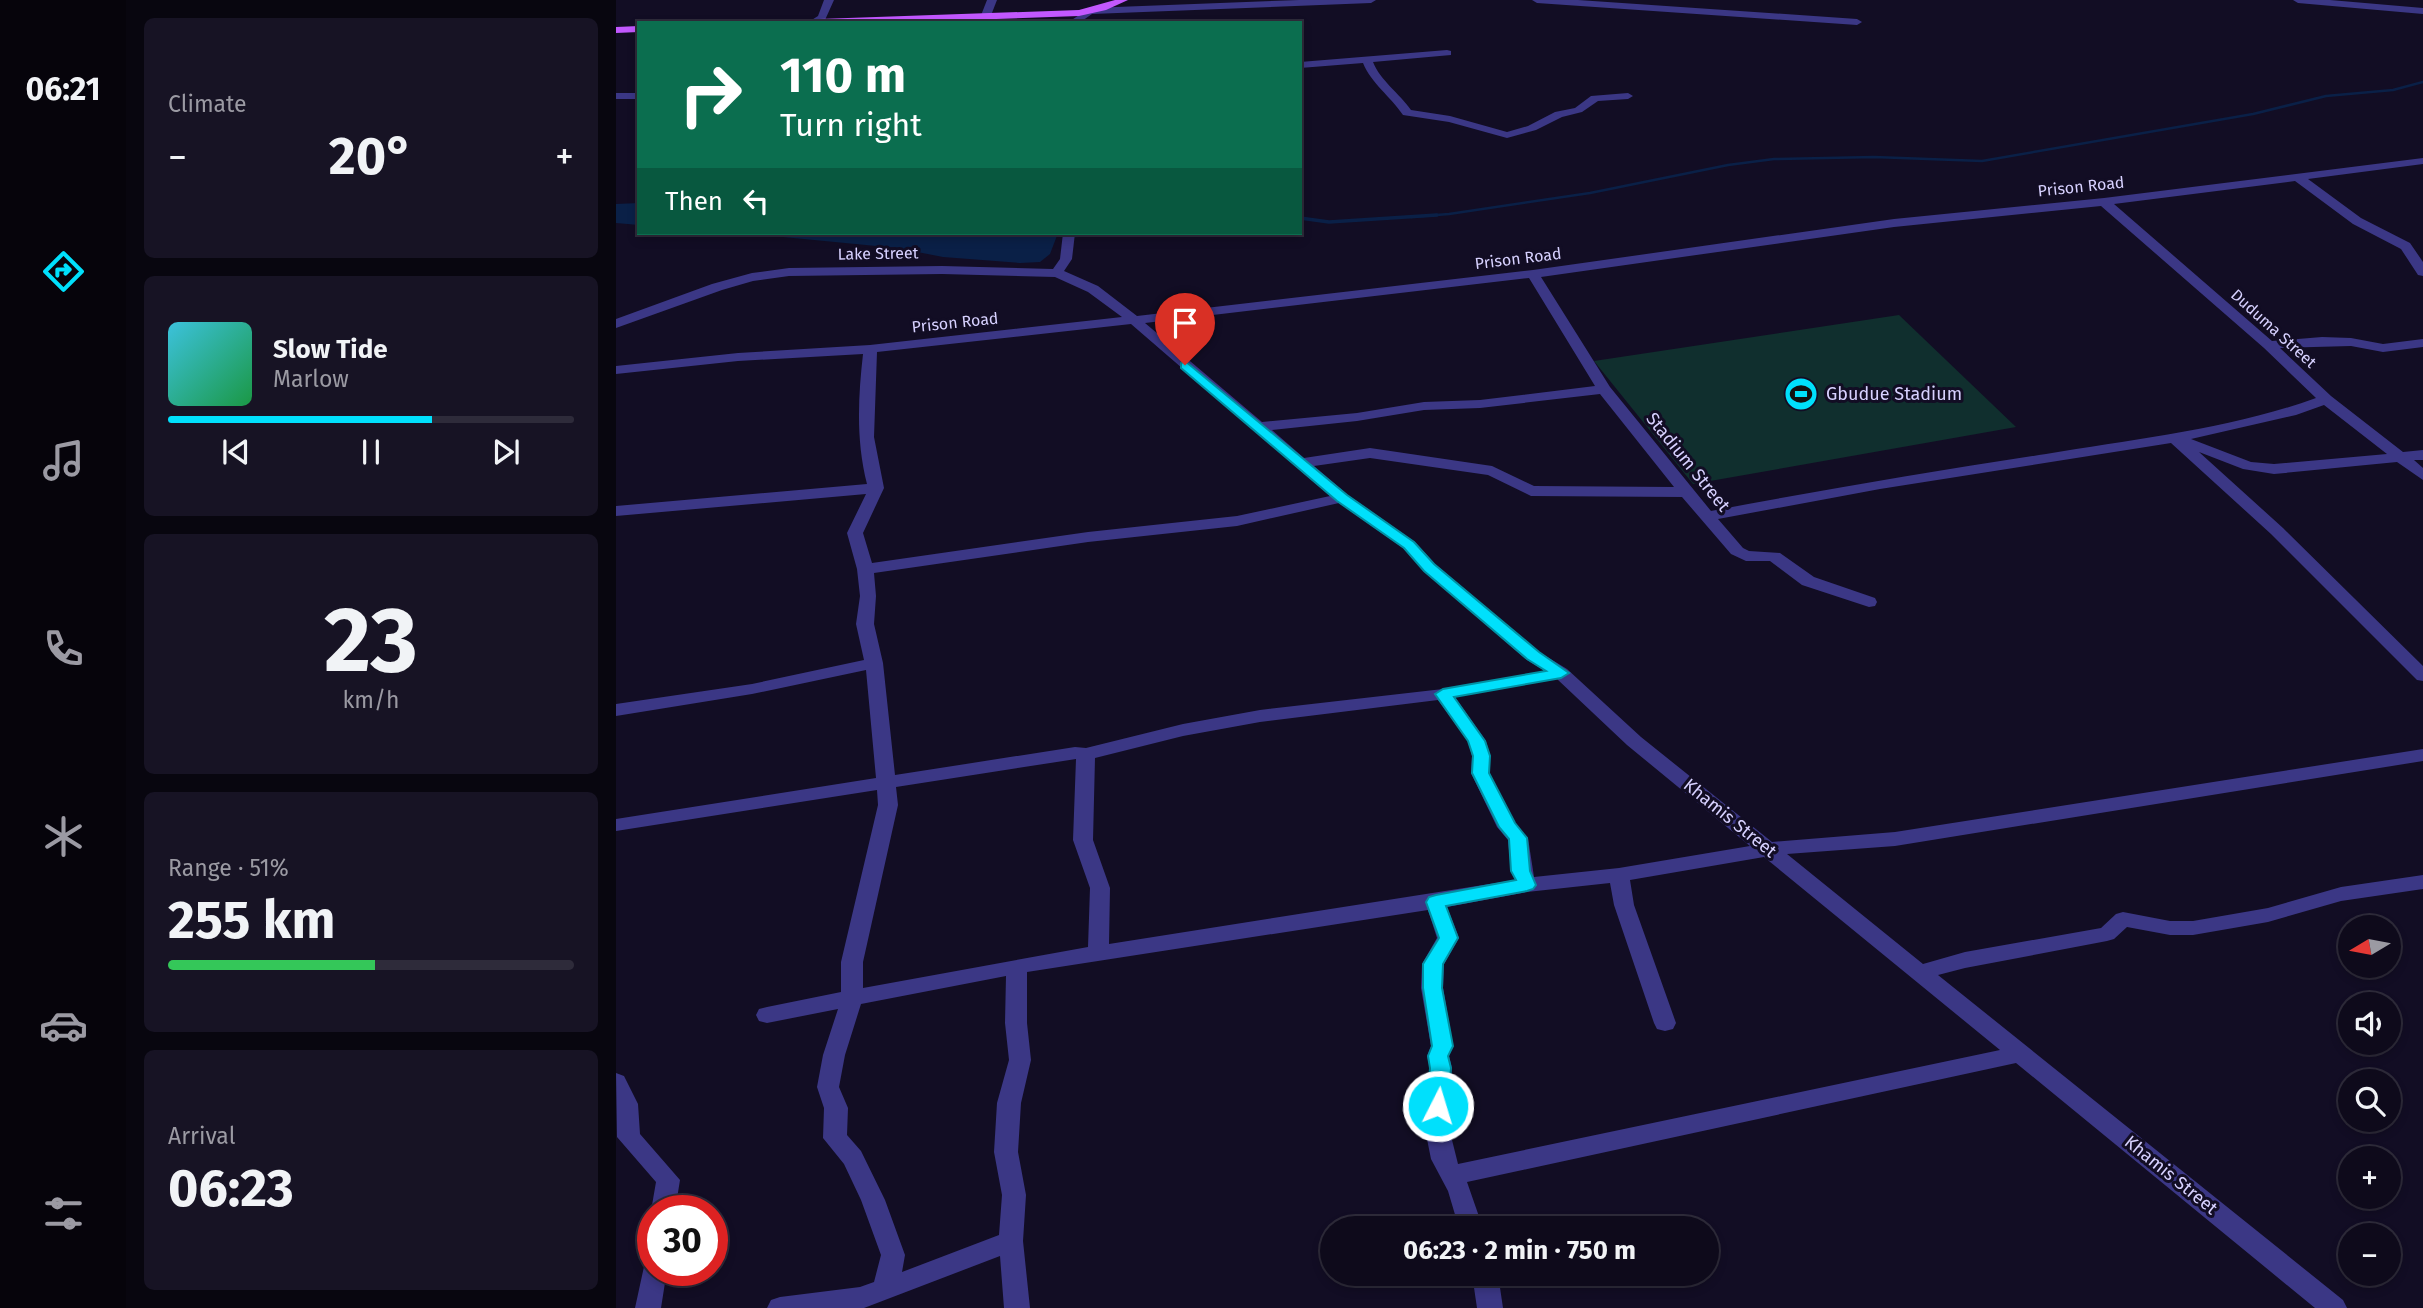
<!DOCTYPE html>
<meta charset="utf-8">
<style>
body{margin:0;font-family:"Fira Sans",sans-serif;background:#171324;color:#f1f3f6;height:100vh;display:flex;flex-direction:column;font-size:26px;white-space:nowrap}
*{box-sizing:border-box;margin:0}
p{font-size:23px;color:#9b9aa3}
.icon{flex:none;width:38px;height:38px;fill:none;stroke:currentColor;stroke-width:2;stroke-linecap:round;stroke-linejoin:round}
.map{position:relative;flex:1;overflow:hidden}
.side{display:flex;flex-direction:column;gap:18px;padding:18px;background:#08060f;width:490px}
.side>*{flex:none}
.top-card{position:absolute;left:21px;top:21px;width:665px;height:214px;border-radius:0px;box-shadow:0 4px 10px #0003,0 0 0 2px #2e2b3a;background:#0b6e4f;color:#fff;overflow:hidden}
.needle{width:46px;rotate:260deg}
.tools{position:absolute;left:1722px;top:915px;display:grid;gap:14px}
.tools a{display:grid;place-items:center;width:63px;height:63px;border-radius:50%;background:#0e0a1b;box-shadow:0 4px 10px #0003,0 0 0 2px #2e2b3a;font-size:35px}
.speed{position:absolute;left:21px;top:1195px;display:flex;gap:14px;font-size:35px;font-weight:700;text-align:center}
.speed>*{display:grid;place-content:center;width:91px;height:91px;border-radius:50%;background:#0e0a1b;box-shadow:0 4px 10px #0003,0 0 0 2px #2e2b3a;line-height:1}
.speed .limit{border:10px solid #d22;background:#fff;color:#111}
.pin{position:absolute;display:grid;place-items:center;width:60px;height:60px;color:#fff;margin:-72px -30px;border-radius:50% 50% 50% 0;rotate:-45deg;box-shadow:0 0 7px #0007}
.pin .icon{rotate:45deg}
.me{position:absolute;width:77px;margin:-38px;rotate:5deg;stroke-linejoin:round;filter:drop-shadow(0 0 5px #0008)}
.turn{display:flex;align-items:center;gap:24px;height:147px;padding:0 28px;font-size:32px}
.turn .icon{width:91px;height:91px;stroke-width:2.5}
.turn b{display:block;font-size:49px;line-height:60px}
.then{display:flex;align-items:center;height:66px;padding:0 28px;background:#0003;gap:14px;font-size:26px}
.big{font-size:52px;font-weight:700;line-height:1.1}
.side .card{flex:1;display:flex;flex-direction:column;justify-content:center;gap:10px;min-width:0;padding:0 24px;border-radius:10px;background:#171324}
.side .dial{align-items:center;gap:0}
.dial b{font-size:91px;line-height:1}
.song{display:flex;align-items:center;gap:21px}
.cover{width:84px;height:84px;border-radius:10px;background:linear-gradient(135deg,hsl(190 70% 55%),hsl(140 70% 35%))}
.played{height:7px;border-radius:4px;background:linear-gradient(90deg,#00e0fc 65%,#2e2b3a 65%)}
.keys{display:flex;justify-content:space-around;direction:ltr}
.heat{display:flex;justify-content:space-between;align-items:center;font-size:38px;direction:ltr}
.charge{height:10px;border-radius:5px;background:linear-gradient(90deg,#34c759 51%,#2e2b3a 0)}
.trip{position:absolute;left:704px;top:1216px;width:399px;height:70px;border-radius:35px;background:#0e0a1b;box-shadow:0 4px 10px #0003,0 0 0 2px #2e2b3a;font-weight:700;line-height:70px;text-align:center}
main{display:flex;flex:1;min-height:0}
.menu{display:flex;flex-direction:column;width:126px;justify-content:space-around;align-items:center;background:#06040b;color:#9b9aa3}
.menu .icon{width:49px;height:49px}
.menu .on{color:#00e0fc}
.menu b{font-size:32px;color:#f1f3f6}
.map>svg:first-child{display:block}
</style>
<main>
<nav class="menu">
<b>06:21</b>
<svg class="icon on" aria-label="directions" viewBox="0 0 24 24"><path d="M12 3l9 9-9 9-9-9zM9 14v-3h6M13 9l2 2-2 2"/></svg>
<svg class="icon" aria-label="music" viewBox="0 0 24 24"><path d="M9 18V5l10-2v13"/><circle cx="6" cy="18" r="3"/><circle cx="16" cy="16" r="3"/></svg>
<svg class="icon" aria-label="phone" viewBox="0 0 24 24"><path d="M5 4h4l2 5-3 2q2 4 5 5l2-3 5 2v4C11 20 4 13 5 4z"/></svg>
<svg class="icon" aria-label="climate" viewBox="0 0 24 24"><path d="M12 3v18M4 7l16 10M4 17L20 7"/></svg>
<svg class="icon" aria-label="car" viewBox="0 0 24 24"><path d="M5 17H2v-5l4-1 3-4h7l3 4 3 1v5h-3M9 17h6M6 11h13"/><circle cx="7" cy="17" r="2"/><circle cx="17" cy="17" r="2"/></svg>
<svg class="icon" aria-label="filters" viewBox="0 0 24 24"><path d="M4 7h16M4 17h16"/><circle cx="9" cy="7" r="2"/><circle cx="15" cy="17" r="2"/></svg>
</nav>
<section class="side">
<div class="card"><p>Climate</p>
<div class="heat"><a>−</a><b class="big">20°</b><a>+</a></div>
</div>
<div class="card">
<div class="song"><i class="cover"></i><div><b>Slow Tide</b><p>Marlow</p></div></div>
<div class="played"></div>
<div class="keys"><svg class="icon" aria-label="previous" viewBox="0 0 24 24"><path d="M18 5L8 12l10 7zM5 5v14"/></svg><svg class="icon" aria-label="pause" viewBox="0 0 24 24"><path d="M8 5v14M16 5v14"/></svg><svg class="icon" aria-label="next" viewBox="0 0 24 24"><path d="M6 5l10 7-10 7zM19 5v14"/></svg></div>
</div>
<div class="card dial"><b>23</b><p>km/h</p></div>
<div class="card"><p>Range · 51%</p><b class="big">255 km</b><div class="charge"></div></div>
<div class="card"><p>Arrival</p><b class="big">06:23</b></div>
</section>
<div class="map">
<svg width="1807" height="1308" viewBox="0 0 1807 1308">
<rect width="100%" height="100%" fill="#120d24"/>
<path fill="#102f2e" d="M1283,315L1400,427L1077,484L978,361Z"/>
<g fill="#0a2047">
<path d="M23,203V225L0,223V204Z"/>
<path d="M88,233H442L434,254L424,262L404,263L327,257L281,248L167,237Z"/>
</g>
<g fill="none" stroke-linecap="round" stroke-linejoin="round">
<path stroke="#0a2047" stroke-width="2.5" d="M795,217L833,214L974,193L1112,165L1158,159L1258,157L1366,161L1637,114L1710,96L1777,90L1807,82"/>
<g stroke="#0a2047" stroke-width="3.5">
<path d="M684,218L713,222L821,215"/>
<path d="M455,236L487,233"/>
</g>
<g fill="#3b3785" fill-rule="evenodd">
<path d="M208,0H218L209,20L191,23L202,16Z"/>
<path d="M371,0H381L372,23H362Z"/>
<path d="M683,0H760L755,3L476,14L463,23H451L474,8Z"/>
<path d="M916,0H962L1241,19L1246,22L1241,25L921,3Z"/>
<path d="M1677,0H1714L1807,8V14L1682,3Z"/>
<path d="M831,50L835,51V55L757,62C764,80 783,93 795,110L834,116L891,132L912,126L939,112L959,108L975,96L1012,93L1017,96L1012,99L982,101L966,112L946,117L920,130L891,138L833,122L787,115C775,97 755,83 747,63L684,68V62Z"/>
<rect x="0" y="93" width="23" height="6"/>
<path d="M1807,158V164L1692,179L1745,218L1794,243L1807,262V276L1802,275L1785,249L1737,224L1679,181L1498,204L1656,341L1706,337L1735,338L1767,344L1807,339V347L1767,352L1735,346L1664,348L1715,396L1787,452L1807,450V460H1798L1807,468V480L1781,462L1658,474L1627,469L1583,452L1667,528L1807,666V681L1801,680L1655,534L1555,443L1264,489L1102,519L1127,548L1133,551L1164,553L1198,577L1259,598L1261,602L1259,606L1253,607L1186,585L1154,561H1130L1115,554L1066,497L915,496L872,475L754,458L698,466L732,495L799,542L819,564L923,652L951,669L1025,737L1156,842L1279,832L1807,749V761L1279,846L1171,854L1307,964L1349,952L1485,928L1500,914L1507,912L1554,921H1577L1652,908L1725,887L1807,875V889L1725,901L1652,922L1577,935H1554L1511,927L1498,939L1491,941L1349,968L1322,975L1727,1300L1731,1308H1699L1400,1063L851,1182L867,1228H843L832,1191L815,1159L808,1124L814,1068L811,1056L815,1046L805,988L806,964L821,938L812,910L411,972V1023L415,1060L405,1103L402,1152L410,1195L407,1241L414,1308H388L384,1256L248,1308H151L155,1300L164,1297L244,1287L258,1282L265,1255L245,1200L228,1164L207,1138L208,1108L201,1087L207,1055L222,1009L151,1023L143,1021L140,1015L143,1009L151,1007L225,992V962L262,805L261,790L0,831V819L260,778L250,670L136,694L0,716V704L136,684L248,660L240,624L244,596L241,569L231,533L250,494L0,516V506L251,484C240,441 242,398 247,354L122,361L0,374V366L122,353L254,345L506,317L472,292L439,277L326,274L173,276L137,281L106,290L0,328V319L96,284L136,273L173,268L326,266L437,269L444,259L447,233H459L456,259L448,271L482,286L521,316L917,270L1278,219L1488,198ZM1485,206L1648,348L1700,398C1614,429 1520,439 1430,454C1318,471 1206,490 1095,511L994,387L925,277L1278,227ZM913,278L979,386L864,400L808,402L741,413L646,422L529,323ZM515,324L714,496L621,516L472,532L256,563L247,533L268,488L258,437L261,352ZM984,394L1058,487L918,486L876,466L754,448L688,458L656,430L741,421L808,410L864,408ZM1708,405L1771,454L1658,464L1635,462L1575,439L1680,415ZM723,503L787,548L807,570L911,660L929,671L827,689L644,710L567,724L470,748L459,747L279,775L267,663L258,624L260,596L258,573L472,542L621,526ZM941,679L1011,745L1134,846L1003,868L918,877L912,838L899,824L873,773L874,756L870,741L839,697ZM822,700L852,741L856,756L855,773L881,827L892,840L895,871L899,880L493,944L494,888L477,840L479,758L567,736L644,722ZM460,759L457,840L474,888L472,947L247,988V962L282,805L280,787ZM1148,857L1384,1050L842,1164L832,1124L836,1068L833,1056L837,1046L827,988L828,964L843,938L831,907L911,892L994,883L998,905L1038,1023L1041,1029L1049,1031L1057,1029L1060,1023L1018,905L1014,880ZM390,976L389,1023L393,1060L381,1103L378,1152L386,1195L383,1235L286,1272L289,1255L269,1200L245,1151L231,1135L232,1108L223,1087L229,1055L245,1004Z"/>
<path d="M0,1073L8,1076L22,1104L24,1134L64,1180L59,1211H37V1215L35,1211L40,1182L1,1137Z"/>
<path d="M37,1260V1270H51L45,1308H19L29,1262Z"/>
<path d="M856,1274H882L887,1308H861Z"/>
</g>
<g fill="#c258ff" fill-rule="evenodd">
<path d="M499,0H512L490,10L463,16L265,23H170L175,20L463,10Z"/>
<path d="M23,26V32L0,33V27Z"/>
</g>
</g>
<path fill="#00e0fc" stroke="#0092a4" stroke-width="2" d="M569,361L731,495L798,542L818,564L923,652L953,673L945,678L838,697L869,741L874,756L873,773L899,823L911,838L914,871L920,885L917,889L911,891L830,906L842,938L827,964L826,988L837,1046L832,1056L835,1068L832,1106L829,1111L822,1114L814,1111L811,1106L814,1068L812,1056L816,1046L807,988V964L823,938L810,902L813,897L820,895L900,880L895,871L893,839L883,827L856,773L857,756L852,741L819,694L827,689L930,671L911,659L808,571L788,548L721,501L565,368V363Z"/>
<defs>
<symbol id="stadium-disc" viewBox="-11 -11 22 22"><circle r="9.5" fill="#00e0fc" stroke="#120d24"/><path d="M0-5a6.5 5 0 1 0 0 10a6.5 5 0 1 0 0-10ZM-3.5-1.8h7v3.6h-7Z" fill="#111"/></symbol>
</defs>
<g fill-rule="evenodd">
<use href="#stadium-disc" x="1166" y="375" width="38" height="38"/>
</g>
<g text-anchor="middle" stroke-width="6" stroke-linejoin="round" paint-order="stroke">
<g font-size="16" fill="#d7d1ff" stroke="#120d24">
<text transform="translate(1465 186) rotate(-6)" y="6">Prison Road</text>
<text transform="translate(262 253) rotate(-1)" y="6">Lake Street</text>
<text transform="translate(902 258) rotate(-7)" y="6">Prison Road</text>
<text transform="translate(339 322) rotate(-6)" y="6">Prison Road</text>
<text transform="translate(1658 328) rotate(42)" y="6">Duduma Street</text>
</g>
<g font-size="18" fill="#d7d1ff" stroke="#120d24" text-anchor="start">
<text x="1210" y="400">Gbudue Stadium</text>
</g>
<g font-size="18" fill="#d7d1ff" stroke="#120d24">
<text transform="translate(1072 462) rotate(51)" y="6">Stadium Street</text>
<text transform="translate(1114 818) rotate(39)" y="6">Khamis Street</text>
<text transform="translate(1555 1175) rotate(39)" y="6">Khamis Street</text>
</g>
</g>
</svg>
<div class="tools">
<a><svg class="needle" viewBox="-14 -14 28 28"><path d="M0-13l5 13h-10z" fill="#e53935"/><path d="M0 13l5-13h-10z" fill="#9b9aa3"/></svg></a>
<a><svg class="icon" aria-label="sound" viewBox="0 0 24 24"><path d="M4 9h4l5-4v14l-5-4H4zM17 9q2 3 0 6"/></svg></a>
<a><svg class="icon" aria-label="search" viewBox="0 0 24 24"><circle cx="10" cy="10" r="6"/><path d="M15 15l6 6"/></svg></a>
<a>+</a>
<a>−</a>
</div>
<div class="speed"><div class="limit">30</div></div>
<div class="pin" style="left:569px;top:365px;background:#d93025"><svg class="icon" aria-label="arrive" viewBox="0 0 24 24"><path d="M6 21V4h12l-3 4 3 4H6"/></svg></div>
<svg class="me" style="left:822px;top:1106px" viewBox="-20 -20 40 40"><circle r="17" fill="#00e0fc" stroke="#fff" stroke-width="3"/><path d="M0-11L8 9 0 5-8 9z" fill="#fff"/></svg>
<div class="trip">06:23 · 2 min · 750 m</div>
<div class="top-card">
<div class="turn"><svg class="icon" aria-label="right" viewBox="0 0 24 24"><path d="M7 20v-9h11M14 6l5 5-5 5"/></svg><div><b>110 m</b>Turn right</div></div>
<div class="then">Then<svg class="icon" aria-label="left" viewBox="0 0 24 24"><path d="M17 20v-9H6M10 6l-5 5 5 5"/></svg></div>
</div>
</div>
</main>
